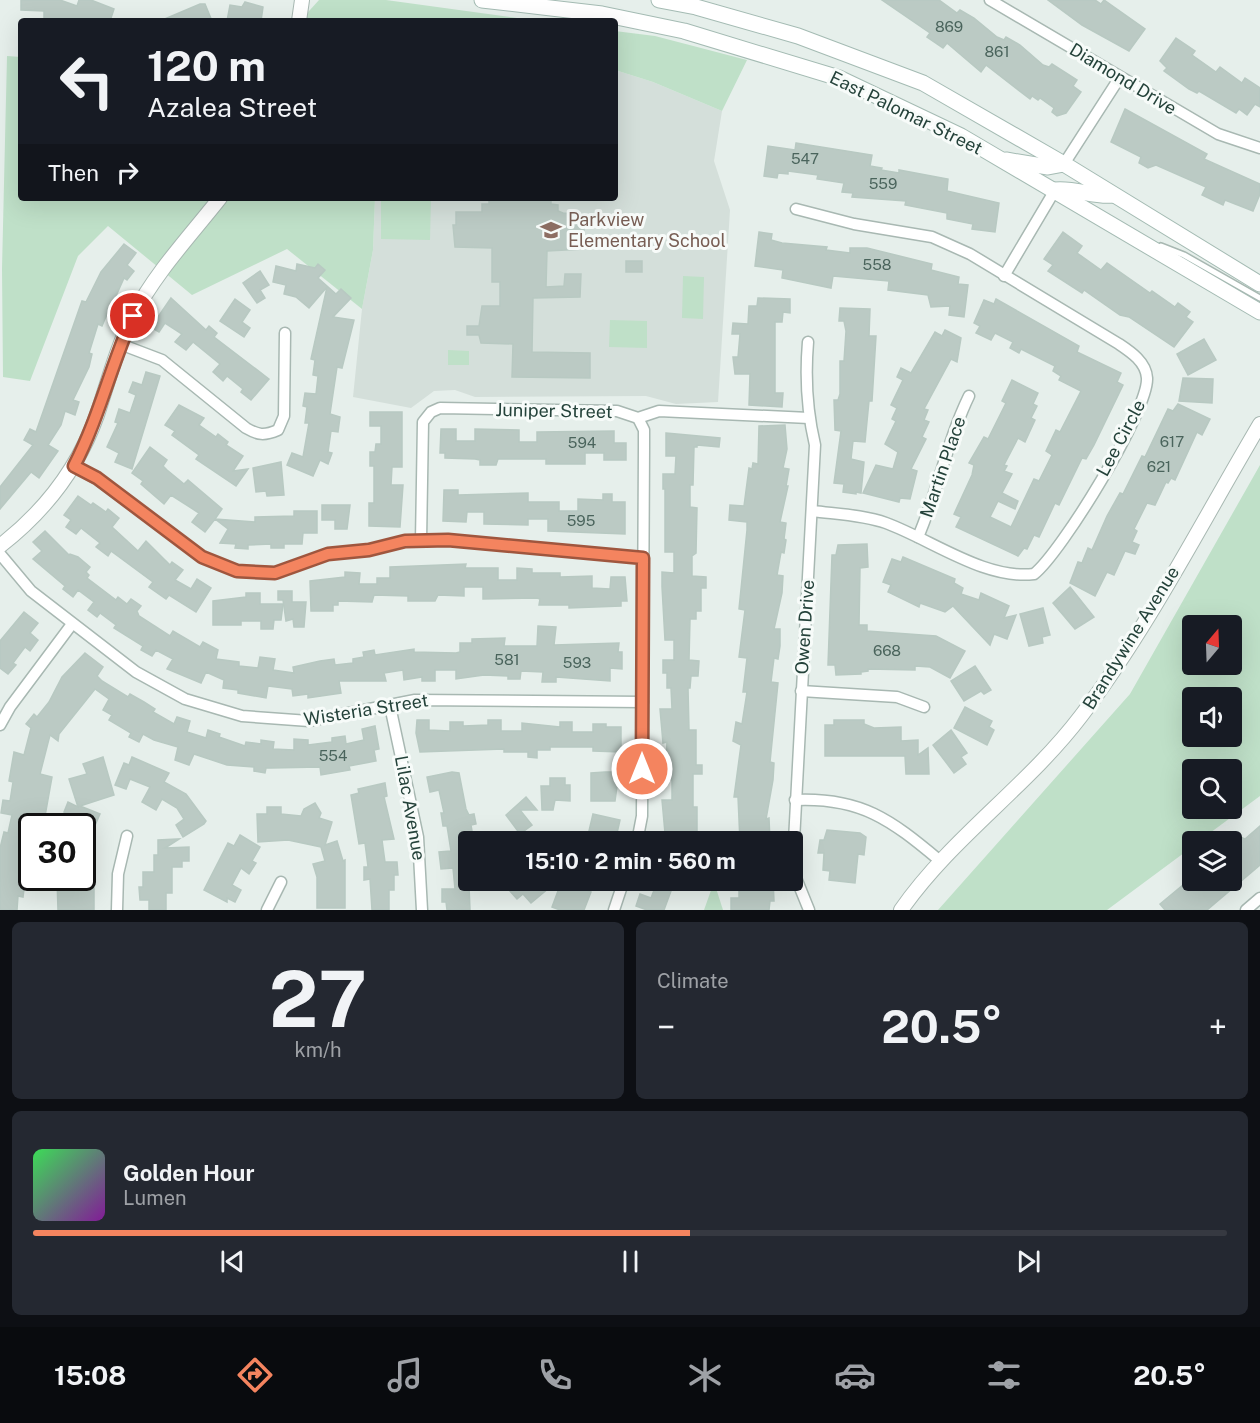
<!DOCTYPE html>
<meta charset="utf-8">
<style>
body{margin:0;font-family:"Public Sans",sans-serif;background:#242831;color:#f1f3f6;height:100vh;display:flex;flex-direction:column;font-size:22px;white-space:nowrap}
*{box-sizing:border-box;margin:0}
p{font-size:20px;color:#9ea1a6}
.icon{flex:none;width:33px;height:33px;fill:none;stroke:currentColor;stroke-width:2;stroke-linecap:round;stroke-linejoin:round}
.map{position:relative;height:910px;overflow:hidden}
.panel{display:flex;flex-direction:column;gap:12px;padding:12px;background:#0d0f14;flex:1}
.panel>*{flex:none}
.top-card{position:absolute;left:18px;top:18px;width:600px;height:183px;border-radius:6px;box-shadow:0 6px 24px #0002;background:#171b24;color:#f1f3f6;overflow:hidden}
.needle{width:39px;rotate:19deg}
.buttons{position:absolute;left:1182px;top:615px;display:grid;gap:12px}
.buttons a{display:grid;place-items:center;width:60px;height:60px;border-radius:6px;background:#171b24;box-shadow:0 6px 24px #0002;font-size:30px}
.speed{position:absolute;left:18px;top:813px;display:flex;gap:12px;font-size:30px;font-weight:700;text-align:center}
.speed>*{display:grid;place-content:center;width:78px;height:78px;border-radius:50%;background:#171b24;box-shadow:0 6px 24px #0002;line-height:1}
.speed .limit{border:3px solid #111;border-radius:9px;background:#fff;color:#111}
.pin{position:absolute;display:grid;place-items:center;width:51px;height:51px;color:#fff;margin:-26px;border:3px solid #fff;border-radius:50%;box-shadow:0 2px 6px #0007}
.me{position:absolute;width:66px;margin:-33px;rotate:0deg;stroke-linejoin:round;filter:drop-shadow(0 0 4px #0008)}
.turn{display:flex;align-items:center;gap:21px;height:126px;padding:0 30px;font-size:27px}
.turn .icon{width:78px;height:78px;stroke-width:2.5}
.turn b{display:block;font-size:42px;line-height:51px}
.then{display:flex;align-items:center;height:57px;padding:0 30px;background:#0003;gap:12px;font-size:22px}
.big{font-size:45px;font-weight:700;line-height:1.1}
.panel .widget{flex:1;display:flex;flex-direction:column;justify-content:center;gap:9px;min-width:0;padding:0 21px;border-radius:9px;background:#242831}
.panel .dial{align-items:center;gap:0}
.dial b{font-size:78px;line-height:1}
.song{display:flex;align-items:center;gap:18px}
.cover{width:72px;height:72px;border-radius:9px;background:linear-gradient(135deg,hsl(130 70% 55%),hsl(290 70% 35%))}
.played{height:6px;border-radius:3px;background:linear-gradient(90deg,#f4845f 55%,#363941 55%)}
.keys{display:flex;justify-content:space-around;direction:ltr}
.heat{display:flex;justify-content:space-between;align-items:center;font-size:33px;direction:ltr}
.panel .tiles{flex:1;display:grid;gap:12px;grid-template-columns:1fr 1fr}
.widget:last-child{grid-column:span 2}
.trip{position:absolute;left:458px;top:831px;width:345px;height:60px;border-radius:6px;background:#171b24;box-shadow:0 6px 24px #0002;font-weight:700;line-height:60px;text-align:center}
.tab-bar{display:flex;height:96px;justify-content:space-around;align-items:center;background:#090b0e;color:#9ea1a6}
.tab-bar .icon{width:42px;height:42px}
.tab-bar .active{color:#f4845f}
.tab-bar b{font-size:27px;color:#f1f3f6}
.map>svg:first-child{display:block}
</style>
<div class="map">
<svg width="1260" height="910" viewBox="0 0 1260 910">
<rect width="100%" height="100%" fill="#e6efeb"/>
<path fill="#d4dfda" d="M615,70L653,82L722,111L714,161L730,210L718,402L676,404L646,396L475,397L455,390L434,391L411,408L353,397L362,309L373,250L375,198H615Z"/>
<g fill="#bfe0c8" fill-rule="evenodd">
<path d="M319,0H386L539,21H300Z"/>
<path d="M615,31L655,36L747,60L722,111L653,82L615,70Z"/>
<path d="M7,56L21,57V198H375L373,250L362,309L287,249L192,295L108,226L78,256L30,381L3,377L2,269Z"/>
<path d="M381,198H431L430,240L381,239Z"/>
<path d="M683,276L704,277L703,319L682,318Z"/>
<path d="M610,320L647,321V348L609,347Z"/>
<path d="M448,350L469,351V365H448Z"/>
<path d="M1260,465V796L1199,841L1192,842V847L1107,910H938L1130,694ZM1192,626H1232V664H1192ZM1192,698H1232V736H1192ZM1192,770H1232V808H1192Z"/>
<path d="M714,882L723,910H704Z"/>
</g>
<g fill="#bbcac4" stroke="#b8c9c2" stroke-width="1.5">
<path d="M21,0H60L77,6L79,0H91L114,9L110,21H44V11L21,10Z"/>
<path d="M882,0H939L957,13L960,10L974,18L997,37L1004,40L1006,37L1020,45L1043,65L1049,67L1052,64L1066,73L1077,80L1073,86L1081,92L1066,113L1057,116L1052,112L1054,108L1040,98L1038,100L1032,96L1030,99L986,65L981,72L947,43L943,48L927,37L930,33Z"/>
<path d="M1048,0H1095L1101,4L1104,0L1145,29L1129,51L1082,25Z"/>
<path d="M245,2L263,7L261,21H227L230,5L242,7Z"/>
<path d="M200,4H205L212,21H160Z"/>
<path d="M1176,38L1195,51L1192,55L1216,72L1220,67L1242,83L1245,78L1260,88V107L1255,104L1247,115L1239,109L1236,113L1199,91L1197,93L1189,89L1164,71L1167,68L1160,61Z"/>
<path d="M1125,109L1207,154L1204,159L1260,184V194L1253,211L1225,200L1223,205L1202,195L1206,187L1156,165L1148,168L1139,163L1141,157L1111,142Z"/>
<path d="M796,143L872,155L870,166L882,168L881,170L899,173V170L948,179L947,191L999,203L995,232L972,229L973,224L947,219V213L905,205L906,201L852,197L853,193L842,192L844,183L817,179L818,175L788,171V174L778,173L777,178L764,176L768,146L795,150Z"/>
<path d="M494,198H546L551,200V204L558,205V211L563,213L584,214V249L547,251L546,287L564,286L565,274H581L580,297L533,298L532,352L590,353V378L512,377L513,344L481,343L479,335H467V326H479L482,306H500V282H492V248L455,247L453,225H456V212H482V204H489V199Z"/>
<path d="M759,232L772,234L771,240L782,243L827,247L826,250L850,253V248H867L932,264L931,270L959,277L958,284L968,285L964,317L949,315L950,306L931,307L928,295L888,290L889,281L833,276L831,288L782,278L783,270L755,266Z"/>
<path d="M1063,232L1082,246L1077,253L1101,270L1107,263L1150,293L1152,291L1175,307L1178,303L1190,312L1186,317L1193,322L1174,347L1129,317L1120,315L1084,290L1082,293L1048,271L1053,265L1044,259Z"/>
<path d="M124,244L136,253L127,265L134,271L127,280L124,278L116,296L119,298L113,309L110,307L102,326L98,324L89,353L92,354L89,367L73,400L79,402L75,415L65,411L61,425L48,445L58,451L39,478L31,472L0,509V487L33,445L24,440L30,429L36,432L82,301L86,302L101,272Z"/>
<rect x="626" y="261" width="16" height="11"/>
<path d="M297,264L315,268L318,264L325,270L318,278L336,294L341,289L351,298L333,317L354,320L342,368L337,367L330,414L340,417L338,432L331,431L328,452L332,453L328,464L320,460L313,476L287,465L292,453L303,457L309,423H305L307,407L303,406L305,393L316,394L318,376L313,375L315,360L311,359L327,287L309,308L296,297L284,294L286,285L273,282L276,266L296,271Z"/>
<path d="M260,271L269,285L260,290L265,298L257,303L243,283Z"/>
<path d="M171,298L206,330L209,326L217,333L214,337L269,379L251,400L241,392L243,389L227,376L223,381L213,372L220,364L193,342L186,350L175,342L182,334L165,323L159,332L147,325L154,314L158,317Z"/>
<path d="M758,298L790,299V313L783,312L782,322H775V393H783L782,407L749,405L750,374H735L733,357H738L740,334H732L733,323L748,324L749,306H757Z"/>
<path d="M235,299L250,310L242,322L250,328L244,337L220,321Z"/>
<path d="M996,299L1079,346L1077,352L1121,373L1117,382L1123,385L1094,445L1086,459L1082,458L1059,505L1055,503L1039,537L1034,535L1027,549L1024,548L1018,556L956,527L961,517L954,514L972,475L974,465L969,463L984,437L988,439L1006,403L1002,401L1012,380L1038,393L1033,404L1037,406L1031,418L1035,420L1025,442L1018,438L1004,465L1007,466L1004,471L1012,474L1002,493L1018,501L1015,509L998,501L990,517L1011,527L1034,479L1039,481L1052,455L1046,451L1056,430L1060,432L1081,391L1059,380L1061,376L1053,371L1055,366L1021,349L1019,353L1010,348L1013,342L995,333L991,340L976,333L980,326L974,323L984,300L994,304Z"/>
<path d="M840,308L870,309L869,336H876L872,401H869L865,442L853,441L851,459L864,462L861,493L856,492V494L843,492L844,484L834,483L841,431L835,430L834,400H838L840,394V361H844L846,331L844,321H839Z"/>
<path d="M945,330L961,338L957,362L951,359L924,409L928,410L924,420L929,422L922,437L926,439L911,469L917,471L910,499L900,498L899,502L863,493L876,465L893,469L898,452L885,444L896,421L892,419L897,408L891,405L903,380L897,377L901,368L911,373L935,332L942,336Z"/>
<path d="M1204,339L1216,360L1188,375L1177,354Z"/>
<path d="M146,372L160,376L132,469L115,462L119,453L107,447L118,423L115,422L119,409L130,413L136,395L129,392L133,382L142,385Z"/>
<path d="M1183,378L1213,379L1212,403L1179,401Z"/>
<path d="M1178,404L1210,419L1202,435L1197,432L1175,480L1171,478L1168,483L1166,482L1155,505L1147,503L1134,529L1137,531L1132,542L1139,545L1135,554L1125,551L1114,575L1107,572L1095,596L1070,583L1078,562L1082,563L1088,548L1092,550L1107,516L1120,493L1123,494L1142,456L1145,457L1168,409L1173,411Z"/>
<path d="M179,405L204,418L199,425L216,437L218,434L228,442L226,445L243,456L233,471L248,469L236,486L196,459L199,455L172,435L175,431L165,425Z"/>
<path d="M370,412H402V467H392L391,485H403L400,527L369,526V503H374V466H370V452H375L376,444H381V426H370Z"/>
<path d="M785,425L787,449L783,468L789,469L786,486H788L780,522L786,523L784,539L786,540L784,553L781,552L777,575L783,576L782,593L774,629H780V646L778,659L774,658L771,682L778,683L770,762L774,763L773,780L766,819L769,818L770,842H740L738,797H734L741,745L733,741L736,722L742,724L747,692H743L747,658L739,657L745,610L739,609L747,530V522L729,520L730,505L744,506L749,468L752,469L753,463L758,464L759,426Z"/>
<path d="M441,429H456V441H475V429L519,430V442H537V432L614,431V443H626V460H604V453H585V464H546V459H498L496,465H480V460L475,459L445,458V453H440Z"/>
<path d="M666,433L720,438L719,447L697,445V447H694L693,485H690V507L697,508L696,553L692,556V576L706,577V588H701V611H696V619H690L689,660L699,661L698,676H691L690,688H688L689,730H696V765H702V774H693V807H697V834L694,842H658L659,832L665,833L662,800H672V780H665L667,742L663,743L660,709H672L671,688H667V673H663V660H674V640H665L662,587V572L674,573V552H665V489H663V474H675L676,456H666Z"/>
<path d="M150,447L167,460L163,466L167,470L184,484L188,480L222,509L215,519L255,522V517L294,516V511H317V533H303L302,544H284V548H271V544L248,545V549L235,548L236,544L220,543L228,529L215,519L205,532L192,522L199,513L171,495L164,504L141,484L143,481L132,473Z"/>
<path d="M281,462L284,495L267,496L266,491L256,492L253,468Z"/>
<path d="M444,490H458V495L528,493V502H559V511H578V499L603,500V494H612V502H625V534L548,531V519H528V525L484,524V512H467L466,522L443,521Z"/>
<path d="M78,496L91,505L93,503L106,512L108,509L119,518L112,527L138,551L146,541L170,565L172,562L183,570L175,580L191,589L197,579L211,588L196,612L169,595L166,599L149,587L153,582L111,551L108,556L96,547L100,543L81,528L76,534L66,527L71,520L64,515Z"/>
<path d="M322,505H350L347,529H335V520H322Z"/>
<path d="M45,531L69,555L70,554L78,557L90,567L86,572L89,575L87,578L116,600L118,597L127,604L131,599L141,606L137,611L139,616L170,636L173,631L200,647L203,642L218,650L216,659L239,662V666L258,668L260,657L275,659L273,670L294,673L293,667L320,661L334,659L335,665L353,663V659L364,657L363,652L374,650L375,655L414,649V652L456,653L460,652V643H472V639L505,638L504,646H537L538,626L556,627L554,645L619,643L618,652H622V669L610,668V681L556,677V682H542L543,672L521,671L520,679H508V676L484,675L456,679V670H435V681H422V677L404,680L403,670L384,673L386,681H339L341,693L308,698V694L293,696L292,689L268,686L266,698L238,693V690L223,688L224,680L206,672L201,683L167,669L173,659L156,650L152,656L141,650L143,646L114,628L116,625L100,613L97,617L88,610L94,602L78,590L73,597L63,589L65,586L33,559L42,551L33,542Z"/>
<path d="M867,544L868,567L860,568L859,625H867V631L936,636L965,651L950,678L930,667L915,666V670L868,669V671L861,672V674L836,675L835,665H828L832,555H836L838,545Z"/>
<path d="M903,557L955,579L954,583L963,588L961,594L979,600L981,593L1009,606L1004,618L1016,615L1007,639L994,634L990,645L953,606L945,612L920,603L919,607L888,592L891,585L883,582L892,559L901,562Z"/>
<path d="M466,564L465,568H498V580H517V568L532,569V573H560V577L592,576V588L610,589L611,577H625L627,601H621V606L569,608V605H539L540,599L537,598L483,599V587H464V596L438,595L435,601H408V596L374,595L372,602L338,601V605H333V611H311L310,581L345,577V572L360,573L359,584H377V578H390V567Z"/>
<path d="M1070,587L1094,617L1075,629L1053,603Z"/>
<path d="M278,591H292V602H306L304,627H294L293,619L286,621L283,600H278Z"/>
<path d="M246,593H260V604H283L281,620H274L273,629H261V621H241V625H213V601L246,597Z"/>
<path d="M1043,608L1050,635L1042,637L1043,643L1029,646L1020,614Z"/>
<path d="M24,612L38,623L30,633L38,640L30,651L25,647L13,663L16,665L8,674L0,668V641Z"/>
<path d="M85,653L103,667L97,676L102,681L128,697L130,694L144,702L155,709L153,712L174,724L177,717L190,721L187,732L206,738L208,730L220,734L219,737L245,746L246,742L261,744V740L274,742L273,749L294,750V739L308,740V745L332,742V738L345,736L346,744L364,740L362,729L375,726L379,749L374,750L376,761L349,766L350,770L321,775L320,767L271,768H266L265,773L254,771V767L227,765L194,754L189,765L175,760L178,747L154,740L143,734L139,742L129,737L131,733L109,720L112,715L103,710L109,699L95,689L59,734L58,741L50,735L40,774L52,777L45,816L35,814L32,826L23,897L18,896L17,910H0V848L4,832L8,833L12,815L1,813L3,800L10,801L13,782L9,781L14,752L24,755L31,728L26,724L34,714L37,717L49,702L62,677Z"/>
<path d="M975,666L991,690L984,694L981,691L964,701L951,681Z"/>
<path d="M965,707L992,721L989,727L994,730L987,745L954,728Z"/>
<path d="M417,720H429V730L450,731V722H463V726L488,725V720H501V731H522V723L560,727V722H572V732H593V724H606V727H621V752L593,751V747H550V750H537V758L528,757V752H504V749L420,752L416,733Z"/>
<path d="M834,720H864V724L874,728L901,727V741L918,740V755L928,748L929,774H906L905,756H825V725H834Z"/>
<path d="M951,730L967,753L961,757L966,764L954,773L933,745Z"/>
<path d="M103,757L114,795L80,806L100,814L89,839H95V852L82,854V826H63L69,814L64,812L68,802L78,807L69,779L87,774L83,764Z"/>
<path d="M132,757L169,773L164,782L186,794L206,821L204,824L183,837L176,825L184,819L177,808L162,799L156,810L142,802L150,787L130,779L126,789L115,785L124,763L129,765Z"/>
<path d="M452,772L459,773L466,809L469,815L474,814L476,824L471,825L473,837L467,838L470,910H447L446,902H442V889H455L453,868L441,869L439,852L451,851L447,826H443L441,813H444L439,790L430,792L427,777Z"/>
<path d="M605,772H619L615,801H591V773Z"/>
<path d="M550,778H565V785H570V801L555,800L553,810H542L541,786H550Z"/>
<path d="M385,783L387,796L384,797L394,839L382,840L385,862H397L398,875H394V890H389V910H372L370,879L364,880V867H368L365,843L359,844L351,795L359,793L358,789Z"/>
<path d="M526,797L537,810H520L532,825L520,834L506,815Z"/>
<path d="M315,803L321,813L319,818L332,822L325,845L337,841L343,861L345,860V908H317V877L313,864L325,861L321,847L288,840L258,842L257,814H267V807H281V814L301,816L304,809Z"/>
<path d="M593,814L620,820L615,842H601L603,834L589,831Z"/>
<path d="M1260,826V865L1207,910H1165L1160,904L1189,880H1232V845L1240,837L1245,839Z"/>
<path d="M827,830L860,833L866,837L864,855L858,854L855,883L829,880L830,871L823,870L824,853H818L820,840H824Z"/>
<path d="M240,835L260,847L252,861L256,863L249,874L241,868L232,885L241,890L235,902L227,898V902L204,890L228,843L234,846Z"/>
<path d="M179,839L165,848L189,847V861H182V867H172V893H166V910H149V900H140L139,887H143V872H154V855H158V840Z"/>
<path d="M57,878H83V886H94V910H58Z"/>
<path d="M511,880H542L549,888L531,903L523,894L517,899L510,891L516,886Z"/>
<path d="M570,880L583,884L581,888L591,892L584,910H560L552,907L561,883L568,885Z"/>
<path d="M658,880H675L664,910H647L636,906L640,894L651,898Z"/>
<path d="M745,880H773L774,901H770L769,910H731V898H739V889H745Z"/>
</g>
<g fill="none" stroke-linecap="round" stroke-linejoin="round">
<defs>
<path id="service" d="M1161,246L1184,255L1260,298"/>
<g id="minor">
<path d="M990,0L1218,134L1260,148"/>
<path d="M1064,164L1120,77"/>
<path d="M796,209L854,224L932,237L970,254L1119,344C1131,352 1146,362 1147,378C1149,410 1061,553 1034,574C985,580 932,540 886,523C864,515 836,514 813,511"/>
<path d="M1004,276L1055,190"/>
<path d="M808,342C805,377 807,411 815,445L794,841L796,878L809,910"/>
<path d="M120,344L162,360L246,428C258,435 264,436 278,430L284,416L285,333"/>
<path d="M74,466L97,479L202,557L237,571L275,573L328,554L369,550L405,541L448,540L643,558"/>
<path d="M918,537C938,491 947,441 969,396"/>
<path d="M421,541L423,422L431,412L440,408L617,411L638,418L659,411L809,418"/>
<path d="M0,554L31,591L136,672L185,699L242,716L309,721L415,700L643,702"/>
<path d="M801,691L897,697L924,707"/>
<path d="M390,706L418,837L422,910"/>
<path d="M0,725L10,707L72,624"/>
<path d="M795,800C861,797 891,820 939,860"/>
<path d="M637,842L642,816L644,447V430L638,418"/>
<path d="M117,910L118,874L127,836"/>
<path d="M267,910L281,882"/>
<path d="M614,910L624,880"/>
<path d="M1246,910L1260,898"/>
</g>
<g id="tertiary">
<path d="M299,21L302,0"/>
<path d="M0,546C45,511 78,469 97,415C108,382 117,347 133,316C155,273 190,236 220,198"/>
<path d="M901,910C952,837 1027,787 1081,716C1148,628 1203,520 1260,424"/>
</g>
<g id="secondary">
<path d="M482,0L602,14L684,31L839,78L961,136L1260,312"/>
<path d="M659,0L696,7L798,36L923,83L1064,164L1260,284"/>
<path d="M1006,160L1048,167L1064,164"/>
<path d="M1055,190C1076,188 1093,197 1113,195"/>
</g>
</defs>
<use href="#service" stroke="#a8b8b2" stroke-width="8"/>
<use href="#minor" stroke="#a8b8b2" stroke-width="13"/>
<use href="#tertiary" stroke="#a8b8b2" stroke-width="16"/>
<use href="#secondary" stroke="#a4bbb3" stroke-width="17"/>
<use href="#service" stroke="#fff" stroke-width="5"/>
<use href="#minor" stroke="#fff" stroke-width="10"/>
<use href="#tertiary" stroke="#fff" stroke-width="14"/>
<use href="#secondary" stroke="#fff" stroke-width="15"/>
</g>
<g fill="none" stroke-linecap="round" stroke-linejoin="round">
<defs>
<path id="route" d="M133,316C111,365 99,418 74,466L97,478L202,557L237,571L275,573L328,554L369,550L405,541L448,540L643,558L642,769"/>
</defs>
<use href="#route" stroke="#9f563e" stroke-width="15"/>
<use href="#route" stroke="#f4845f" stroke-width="10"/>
</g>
<defs>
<symbol id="school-bare" viewBox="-9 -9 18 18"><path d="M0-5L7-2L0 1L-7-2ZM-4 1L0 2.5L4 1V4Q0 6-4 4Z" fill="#8d6e63" stroke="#f7fbf9" stroke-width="2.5" paint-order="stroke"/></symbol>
</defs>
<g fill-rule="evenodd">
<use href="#school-bare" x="536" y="215" width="30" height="30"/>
</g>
<g text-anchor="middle" stroke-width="6" stroke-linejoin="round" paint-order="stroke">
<g font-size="15" fill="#4a645c">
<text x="949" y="32">869</text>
<text x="997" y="57">861</text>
<text x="805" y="164">547</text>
<text x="883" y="189">559</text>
<text x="877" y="270">558</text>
<text x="1172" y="447">617</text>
<text x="582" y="448">594</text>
<text x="1159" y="472">621</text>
<text x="581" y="526">595</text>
<text x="887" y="656">668</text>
<text x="507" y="665">581</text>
<text x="577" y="668">593</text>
<text x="333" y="761">554</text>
</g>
<g font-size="18" fill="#24423a" stroke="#f7fbf9">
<text transform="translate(1123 79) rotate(31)" y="6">Diamond Drive</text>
<text transform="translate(906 113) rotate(26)" y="6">East Palomar Street</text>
<text transform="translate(554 411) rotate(1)" y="6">Juniper Street</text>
<text transform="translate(1121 438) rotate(-62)" y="6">Lee Circle</text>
<text transform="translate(943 467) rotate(-71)" y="6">Martin Place</text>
<text transform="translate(805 627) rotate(-86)" y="6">Owen Drive</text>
<text transform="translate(1131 638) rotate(-58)" y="6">Brandywine Avenue</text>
<text transform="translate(366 710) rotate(-9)" y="6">Wisteria Street</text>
<text transform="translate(410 808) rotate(80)" y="6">Lilac Avenue</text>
</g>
<g font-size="18" fill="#785e54" stroke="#f7fbf9" text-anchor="start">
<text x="568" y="226">Parkview<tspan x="568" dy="21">Elementary School</tspan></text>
</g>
</g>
</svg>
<div class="buttons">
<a><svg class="needle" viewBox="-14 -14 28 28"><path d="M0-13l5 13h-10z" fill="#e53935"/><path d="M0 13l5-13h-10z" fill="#9ea1a6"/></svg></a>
<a><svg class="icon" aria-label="sound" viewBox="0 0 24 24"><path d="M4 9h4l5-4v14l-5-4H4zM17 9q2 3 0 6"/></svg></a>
<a><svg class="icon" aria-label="search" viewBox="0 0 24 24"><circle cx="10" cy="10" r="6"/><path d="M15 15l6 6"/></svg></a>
<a><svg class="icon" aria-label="layers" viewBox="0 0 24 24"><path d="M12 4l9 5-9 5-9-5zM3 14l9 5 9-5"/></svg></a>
</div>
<div class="speed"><div class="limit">30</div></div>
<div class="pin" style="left:133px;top:316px;background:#d93025"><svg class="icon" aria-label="arrive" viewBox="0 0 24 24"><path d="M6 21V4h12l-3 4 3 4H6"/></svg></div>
<svg class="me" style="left:642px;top:769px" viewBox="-20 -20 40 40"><circle r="17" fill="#f4845f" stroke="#fff" stroke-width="3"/><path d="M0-11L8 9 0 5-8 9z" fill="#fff"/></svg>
<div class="trip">15:10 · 2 min · 560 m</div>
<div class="top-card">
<div class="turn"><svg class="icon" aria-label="left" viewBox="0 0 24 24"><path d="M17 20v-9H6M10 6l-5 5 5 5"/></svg><div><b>120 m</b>Azalea Street</div></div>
<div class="then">Then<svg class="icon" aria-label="right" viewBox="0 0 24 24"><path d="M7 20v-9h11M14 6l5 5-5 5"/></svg></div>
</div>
</div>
<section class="panel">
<div class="tiles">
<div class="widget dial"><b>27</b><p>km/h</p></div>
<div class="widget"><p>Climate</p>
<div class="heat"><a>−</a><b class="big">20.5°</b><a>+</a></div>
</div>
<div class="widget">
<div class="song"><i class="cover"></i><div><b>Golden Hour</b><p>Lumen</p></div></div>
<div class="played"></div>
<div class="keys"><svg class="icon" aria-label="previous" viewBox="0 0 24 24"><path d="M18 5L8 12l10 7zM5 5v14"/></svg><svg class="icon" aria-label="pause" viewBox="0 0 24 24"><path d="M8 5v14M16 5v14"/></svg><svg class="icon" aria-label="next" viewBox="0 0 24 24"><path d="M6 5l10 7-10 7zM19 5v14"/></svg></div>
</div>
</div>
</section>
<nav class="tab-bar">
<b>15:08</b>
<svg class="icon active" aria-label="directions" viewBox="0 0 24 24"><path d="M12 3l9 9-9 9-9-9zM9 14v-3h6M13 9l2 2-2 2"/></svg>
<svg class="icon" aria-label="music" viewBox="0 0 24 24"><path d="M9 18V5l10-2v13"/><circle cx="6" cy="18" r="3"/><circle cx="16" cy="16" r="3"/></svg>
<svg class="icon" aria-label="phone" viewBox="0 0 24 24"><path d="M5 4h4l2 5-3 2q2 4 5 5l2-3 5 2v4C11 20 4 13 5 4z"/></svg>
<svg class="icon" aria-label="climate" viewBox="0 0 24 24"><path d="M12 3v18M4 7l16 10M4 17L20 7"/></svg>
<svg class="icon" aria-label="car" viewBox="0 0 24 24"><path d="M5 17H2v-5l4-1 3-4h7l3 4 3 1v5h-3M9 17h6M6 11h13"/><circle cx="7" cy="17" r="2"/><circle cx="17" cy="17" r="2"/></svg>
<svg class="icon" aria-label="filters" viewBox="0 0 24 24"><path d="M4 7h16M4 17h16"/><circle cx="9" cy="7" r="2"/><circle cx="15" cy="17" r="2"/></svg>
<b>20.5°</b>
</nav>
